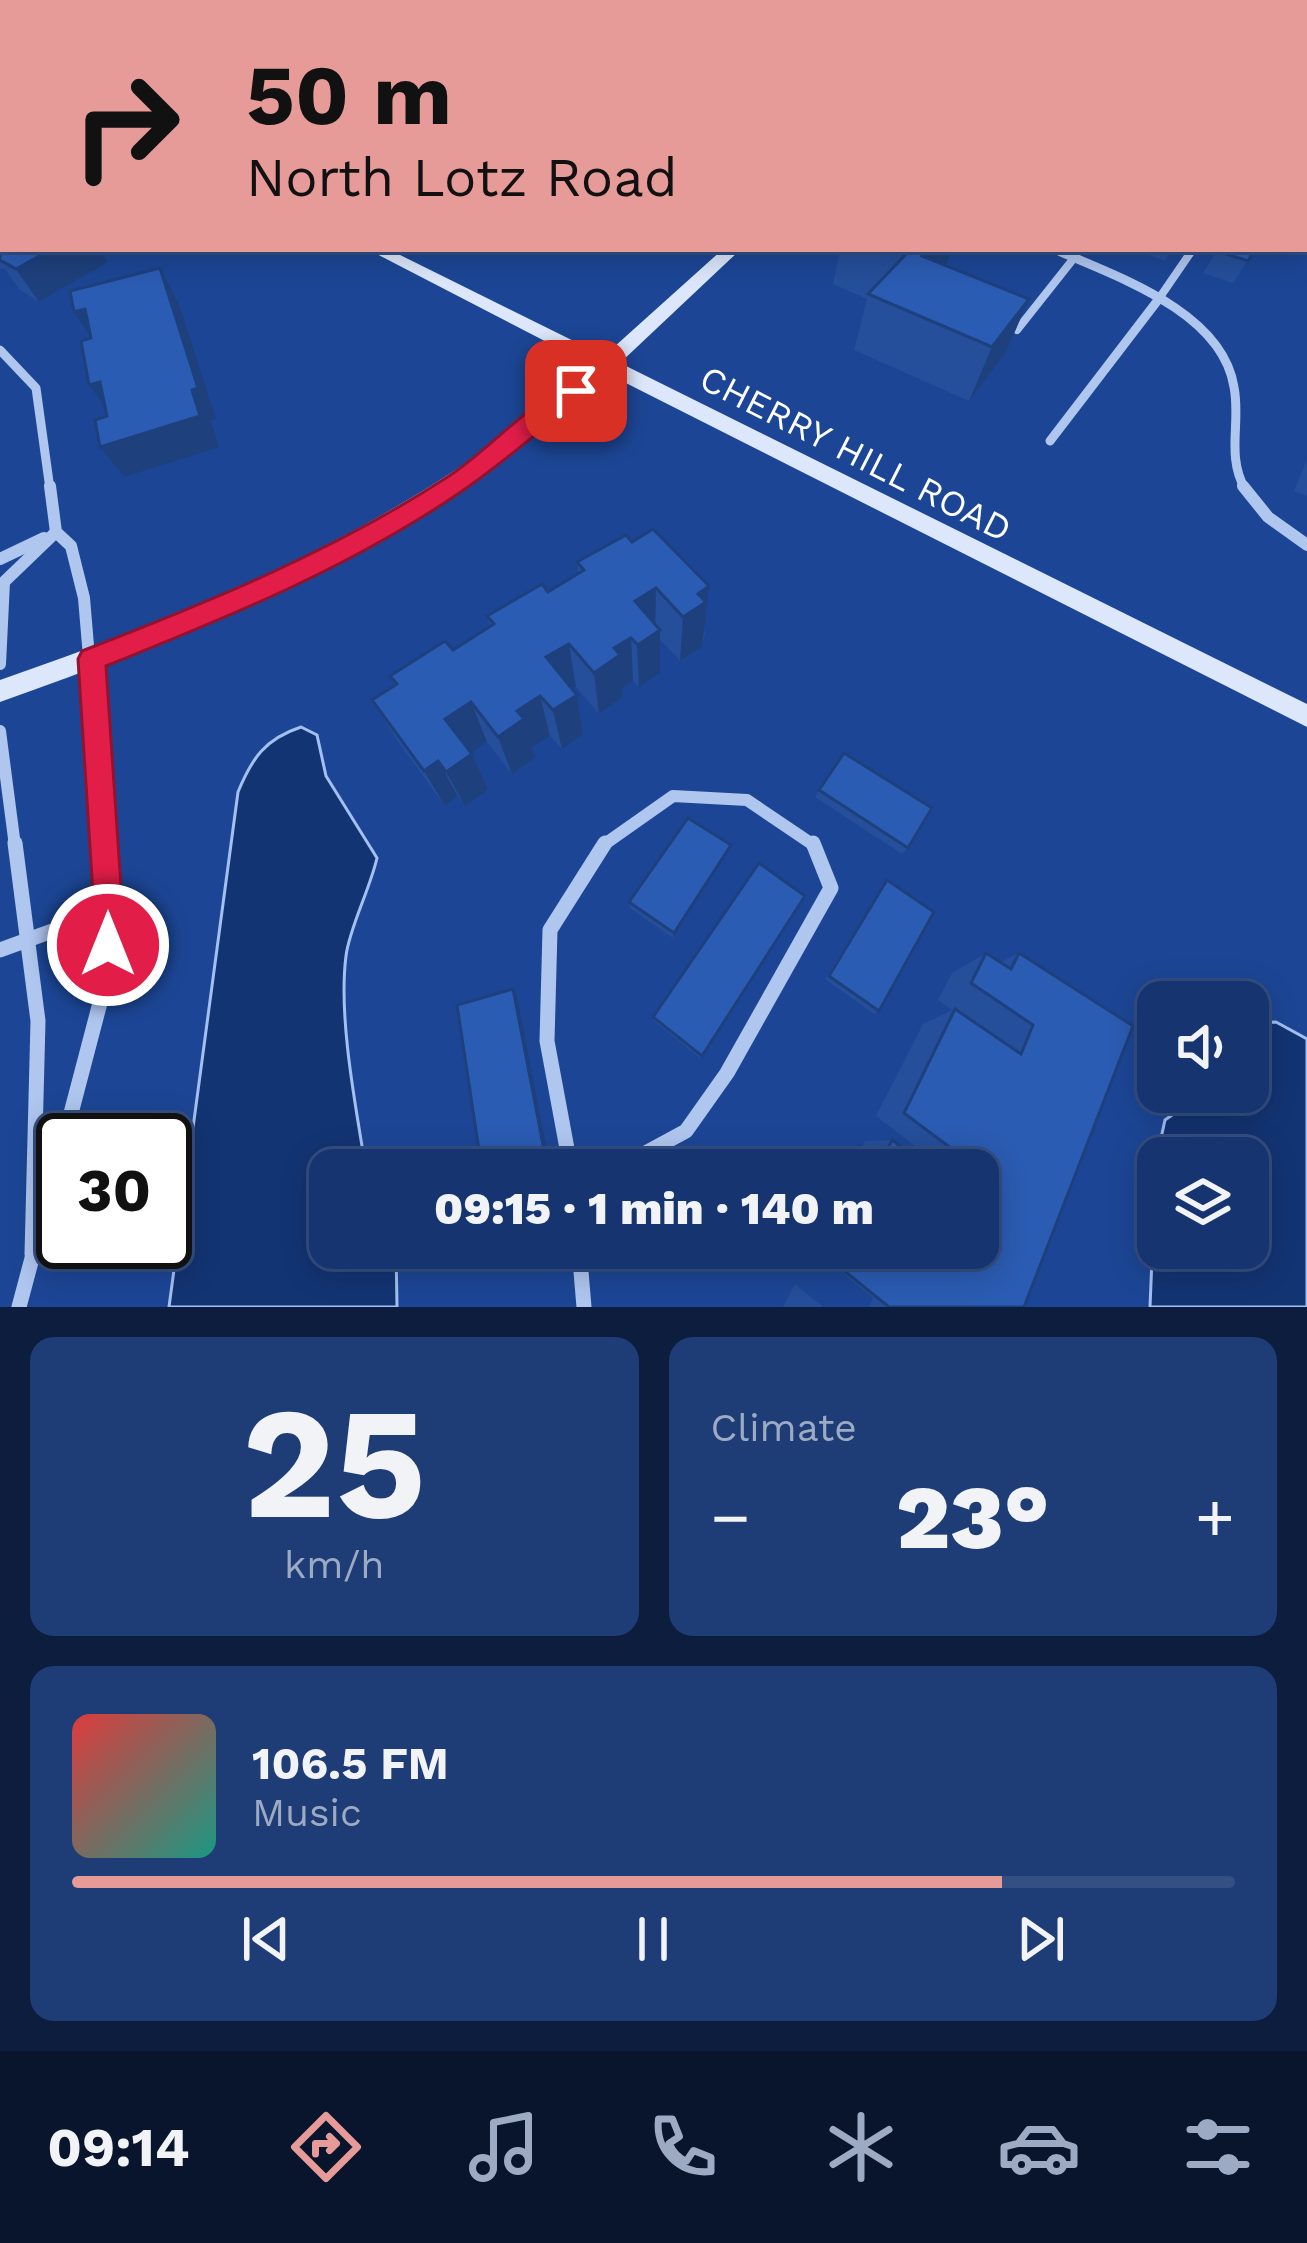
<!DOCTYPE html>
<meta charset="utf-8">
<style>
body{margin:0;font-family:"Work Sans",sans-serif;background:#1e3c75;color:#f1f3f6;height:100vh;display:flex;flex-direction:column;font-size:45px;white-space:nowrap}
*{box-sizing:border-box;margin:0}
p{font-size:39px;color:#9daac3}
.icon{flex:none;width:66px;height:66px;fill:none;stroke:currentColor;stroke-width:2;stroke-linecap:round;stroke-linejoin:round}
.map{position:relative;height:1307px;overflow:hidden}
.drawer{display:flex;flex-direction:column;gap:30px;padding:30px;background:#0c1d3e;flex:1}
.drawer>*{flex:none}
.hud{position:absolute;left:0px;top:0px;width:1308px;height:252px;box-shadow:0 6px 30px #0003,0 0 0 3px #344f83;background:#e69b98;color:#111;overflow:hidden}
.fabs{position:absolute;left:1137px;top:981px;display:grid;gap:24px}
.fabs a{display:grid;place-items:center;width:132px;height:132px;border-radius:24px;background:#153470;box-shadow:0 6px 30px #0003,0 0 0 3px #344f83;font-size:60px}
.speed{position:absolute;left:36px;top:1113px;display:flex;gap:24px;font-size:60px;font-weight:700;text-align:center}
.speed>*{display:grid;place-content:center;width:156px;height:156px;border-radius:50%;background:#153470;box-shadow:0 6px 30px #0003,0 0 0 3px #344f83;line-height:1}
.speed .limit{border:6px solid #111;border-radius:18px;background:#fff;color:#111}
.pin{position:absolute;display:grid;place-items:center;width:102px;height:102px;color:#fff;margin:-51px;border-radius:24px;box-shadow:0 6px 18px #0006}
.me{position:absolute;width:132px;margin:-66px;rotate:0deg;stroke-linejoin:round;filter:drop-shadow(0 0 9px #0008)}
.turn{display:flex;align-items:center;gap:42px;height:252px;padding:0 48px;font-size:54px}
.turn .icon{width:156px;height:156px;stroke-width:2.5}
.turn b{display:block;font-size:84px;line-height:102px}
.big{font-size:90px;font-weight:800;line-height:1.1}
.drawer .card{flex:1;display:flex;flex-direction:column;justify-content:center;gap:18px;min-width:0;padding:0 42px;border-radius:24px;background:#1e3c75}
.drawer .dial{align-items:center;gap:0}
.dial b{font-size:156px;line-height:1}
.song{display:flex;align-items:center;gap:36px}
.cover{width:144px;height:144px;border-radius:18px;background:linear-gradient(135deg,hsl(0 70% 55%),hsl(170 70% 35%))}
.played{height:12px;border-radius:6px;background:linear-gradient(90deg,#e69b98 80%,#344f83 80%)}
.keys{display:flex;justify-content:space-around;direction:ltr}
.heat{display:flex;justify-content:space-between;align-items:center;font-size:66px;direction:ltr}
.drawer .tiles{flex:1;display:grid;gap:30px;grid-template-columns:1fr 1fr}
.card:last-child{grid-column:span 2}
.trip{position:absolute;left:309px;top:1149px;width:690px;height:120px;border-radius:24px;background:#153470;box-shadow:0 6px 30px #0003,0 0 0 3px #344f83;font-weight:800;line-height:120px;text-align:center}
.tabs{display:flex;height:192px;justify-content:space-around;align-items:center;background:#08152d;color:#9daac3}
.tabs .icon{width:84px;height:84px}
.tabs .active{color:#e69b98}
.tabs b{font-size:54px;color:#f1f3f6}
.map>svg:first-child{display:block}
</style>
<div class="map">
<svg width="1307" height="1307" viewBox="0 0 1307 1307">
<rect width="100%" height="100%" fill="#1c4695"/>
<path fill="#2557ae" d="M443,0H951L434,3Z"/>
<g fill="#133473" stroke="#a2c0f1" stroke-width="3" fill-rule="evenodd">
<path d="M301,727L317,735L326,776L377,858C370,889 349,929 346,956C338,1017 356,1108 366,1170H330V1248H396L397,1307H169L238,792C252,758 265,739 301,727Z"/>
<path d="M1276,1022L1307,1039V1307H1150L1156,1161L1165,1120L1205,1092H1248V1037L1259,1023ZM1158,1158H1248V1248H1158Z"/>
</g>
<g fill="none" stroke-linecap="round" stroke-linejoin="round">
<path stroke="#a2c0f1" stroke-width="8" d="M320,3L330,0"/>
<g stroke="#afc6ef" stroke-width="8">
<path d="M1158,300L1193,249"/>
<path d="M1017,330L1074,258"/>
</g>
<g stroke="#afc6ef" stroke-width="9">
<path d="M1054,249C1115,276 1222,311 1234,387C1241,423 1226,455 1245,489"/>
<path d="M0,350L36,388L50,489"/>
<path d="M1050,441L1158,300"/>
</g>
<g stroke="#afc6ef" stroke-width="12">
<path d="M50,486L56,532L71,546L84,598L105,846"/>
<path d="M1243,486L1268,517L1307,545"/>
<path d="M0,559L44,538"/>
<path d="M0,664L4,582L56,532"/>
<path d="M0,731L15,846"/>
<path d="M602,846L673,796L747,800L815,846"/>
</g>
<g stroke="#afc6ef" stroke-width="15">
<path d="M15,843L38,1021L32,1254"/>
<path d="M0,950L110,910"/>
<path d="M64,1140L106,980L110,910L104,843"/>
<path d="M571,1170L547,1041L550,930L605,843"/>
<path d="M614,1170L686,1131L727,1073L831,888L813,843"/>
<path d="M579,1248L584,1307"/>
<path d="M19,1307L63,1142"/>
</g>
<g fill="#dce7fb" fill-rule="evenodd">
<path d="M0,56L3,57V66L0,65Z"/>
<path d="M367,249H388L604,356L723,249H741L620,363L1307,704V727L608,374C426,538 228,621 0,702V680C219,604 416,520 593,366Z"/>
</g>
</g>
<g fill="#254f9a">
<path d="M1073,0H1186L1183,3H1072Z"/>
<path d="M0,178L3,249H100L108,262L39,302L19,289L5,269H0Z"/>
<path d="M840,249H952L946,266L1029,299L1005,354L969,401L854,350L867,299L833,284Z"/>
<path d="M1139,249H1173L1165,261L1138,251Z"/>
<path d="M1218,249H1255L1233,283L1203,273Z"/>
<path d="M1307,460V496L1294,491Z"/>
<path d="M626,535L705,632L702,647L680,661L660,639V673L639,687L633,681L622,688L623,697L599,714L576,687L572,689L577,695L583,734L562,749L550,736L532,747L535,758L512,774L487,742L471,753L488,790L465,806L458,796L445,806L397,740L372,700L396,685L390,676L453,650L490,626L487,616L548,592L578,573L577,562Z"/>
<path d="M819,790L908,848L902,854L815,797Z"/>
<path d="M731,845L729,851L673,938L630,908L629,902Z"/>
<path d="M887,880L879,1011L874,1014L825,979Z"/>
<path d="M805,896L700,1058L653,1020V1017Z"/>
<path d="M986,953L1001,962L1019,953L1133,1026L1024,1307H869L873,1298L812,1248H978V1170H850L865,1141L892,1140L928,1168L933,1160L876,1116L923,1024L952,1010L938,1000L952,973Z"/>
<path d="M795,1284L823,1307H783Z"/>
</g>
<g fill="#1e407d">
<path d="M52,249H100L108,262L39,302L16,269Z"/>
<path d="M929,249H952L946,266L905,312L922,256Z"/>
<path d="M160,268L178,301L216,419L211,421L219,447L124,477L100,447Z"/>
<path d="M1029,299L1005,354L969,401L992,347Z"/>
<path d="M85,309L96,344L74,312Z"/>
<path d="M100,382L112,416L89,385Z"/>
<path d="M709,586L702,647L680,661L683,617L698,594Z"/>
<path d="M656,588L655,633L660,630V673L639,687L635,601Z"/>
<path d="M631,638L633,681L622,688L623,697L599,714L594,673L614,648Z"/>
<path d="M569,644L576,687L555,699L546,657Z"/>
<path d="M577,695L583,734L562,749L553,710Z"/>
<path d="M540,696L550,736L532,747L535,758L512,774L498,737L517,711Z"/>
<path d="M471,702L487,742L464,758L445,719Z"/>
<path d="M472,754L488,790L465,806L446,772Z"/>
<path d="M438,761L458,796L445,806L424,771Z"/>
<path d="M731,845L729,851L673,938L674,933Z"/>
<path d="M513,989L516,992L547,1150L486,1170Z"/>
</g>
<g fill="#2b5cb3" stroke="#1e407d" stroke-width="3">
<path d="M1078,0H1130L1137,2L1091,3Z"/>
<path d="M0,178L3,180V249H52L16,269L0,260V254L5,251L0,249Z"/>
<path d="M896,249H929L922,256L1029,299L992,347L868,294L907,253Z"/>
<path d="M1218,249H1255L1248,261L1217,251Z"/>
<path d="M160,268L198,388L192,390L200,416L100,447L95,420L107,416L100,382L89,385L81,341L91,338L85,309L74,312L70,291Z"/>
<path d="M653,529L709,586L698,594L706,602L683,617L656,588L635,601L660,630L638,645L631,638L614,648L620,655L594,673L569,644L546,657L577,695L553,710L540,696L517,711L524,719L498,737L471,702L445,719L472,754L446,772L438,761L424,771L372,700L397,684L390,676L445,641L453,650L494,624L487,616L542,584L548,592L584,570L577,562L626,535L632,542Z"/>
<path d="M844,753L932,808L908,848L819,790Z"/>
<path d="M688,818L731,845L674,933L629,902Z"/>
<path d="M759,863L805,896L702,1056L653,1017Z"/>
<path d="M887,880L934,912L879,1011L829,976Z"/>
<path d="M986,953L1011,969L1019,953L1133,1026L1024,1307H889L832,1261L838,1248H978V1170H964L968,1161L904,1113L955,1009L1021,1054L1033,1025L971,983Z"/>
<path d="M513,989L544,1150L482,1170L457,1005Z"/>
<path d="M892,1140L931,1170H877Z"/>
</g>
<path fill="#e11d48" stroke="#92132f" stroke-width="3" d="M576,383L583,385V396C545,426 508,459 468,487C356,565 231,616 106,666L125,945L120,957L108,962L97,957L78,659L82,651C209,602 334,551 449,476C488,451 534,397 576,383Z"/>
<g text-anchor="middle" stroke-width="12" stroke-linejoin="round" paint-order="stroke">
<g font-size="36" fill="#fff" stroke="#1c4695">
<text transform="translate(856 453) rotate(27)" y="13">CHERRY HILL ROAD</text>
</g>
</g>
</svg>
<div class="fabs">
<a><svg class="icon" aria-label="sound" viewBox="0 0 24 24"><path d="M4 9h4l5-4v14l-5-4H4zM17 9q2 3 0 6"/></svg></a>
<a><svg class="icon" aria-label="layers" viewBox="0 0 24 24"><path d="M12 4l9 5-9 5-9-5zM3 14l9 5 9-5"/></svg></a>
</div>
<div class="speed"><div class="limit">30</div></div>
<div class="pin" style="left:576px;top:391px;background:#d93025"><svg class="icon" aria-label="arrive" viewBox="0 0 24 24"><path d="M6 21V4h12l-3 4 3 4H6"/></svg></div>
<svg class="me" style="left:108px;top:945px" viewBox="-20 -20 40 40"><circle r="17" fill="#e11d48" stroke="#fff" stroke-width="3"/><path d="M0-11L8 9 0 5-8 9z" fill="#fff"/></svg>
<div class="trip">09:15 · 1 min · 140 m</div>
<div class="hud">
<div class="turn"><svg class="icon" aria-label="right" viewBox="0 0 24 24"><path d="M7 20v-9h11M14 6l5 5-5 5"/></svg><div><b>50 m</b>North Lotz Road</div></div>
</div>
</div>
<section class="drawer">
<div class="tiles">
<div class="card dial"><b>25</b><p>km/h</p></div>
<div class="card"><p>Climate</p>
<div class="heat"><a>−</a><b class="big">23°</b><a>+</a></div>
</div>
<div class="card">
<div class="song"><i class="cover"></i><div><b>106.5 FM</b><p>Music</p></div></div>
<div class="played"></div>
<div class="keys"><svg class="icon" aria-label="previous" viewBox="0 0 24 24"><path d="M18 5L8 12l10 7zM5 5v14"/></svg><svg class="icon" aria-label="pause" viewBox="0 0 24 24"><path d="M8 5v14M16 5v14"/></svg><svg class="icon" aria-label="next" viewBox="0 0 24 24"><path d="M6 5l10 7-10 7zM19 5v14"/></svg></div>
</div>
</div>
</section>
<nav class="tabs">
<b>09:14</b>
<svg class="icon active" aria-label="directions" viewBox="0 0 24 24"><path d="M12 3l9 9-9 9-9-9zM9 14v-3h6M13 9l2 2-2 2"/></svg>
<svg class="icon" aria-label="music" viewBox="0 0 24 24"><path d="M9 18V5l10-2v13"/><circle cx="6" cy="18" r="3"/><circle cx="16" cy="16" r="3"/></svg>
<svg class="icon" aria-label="phone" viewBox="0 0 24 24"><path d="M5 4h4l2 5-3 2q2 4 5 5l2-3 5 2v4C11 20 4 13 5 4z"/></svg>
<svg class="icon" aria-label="climate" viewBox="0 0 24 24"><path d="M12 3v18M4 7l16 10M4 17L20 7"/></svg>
<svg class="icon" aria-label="car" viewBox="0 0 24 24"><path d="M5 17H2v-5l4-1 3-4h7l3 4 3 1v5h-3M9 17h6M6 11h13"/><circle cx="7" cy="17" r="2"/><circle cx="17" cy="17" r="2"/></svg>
<svg class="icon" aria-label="filters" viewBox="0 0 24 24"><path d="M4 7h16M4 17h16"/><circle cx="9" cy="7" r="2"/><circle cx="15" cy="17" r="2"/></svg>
</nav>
